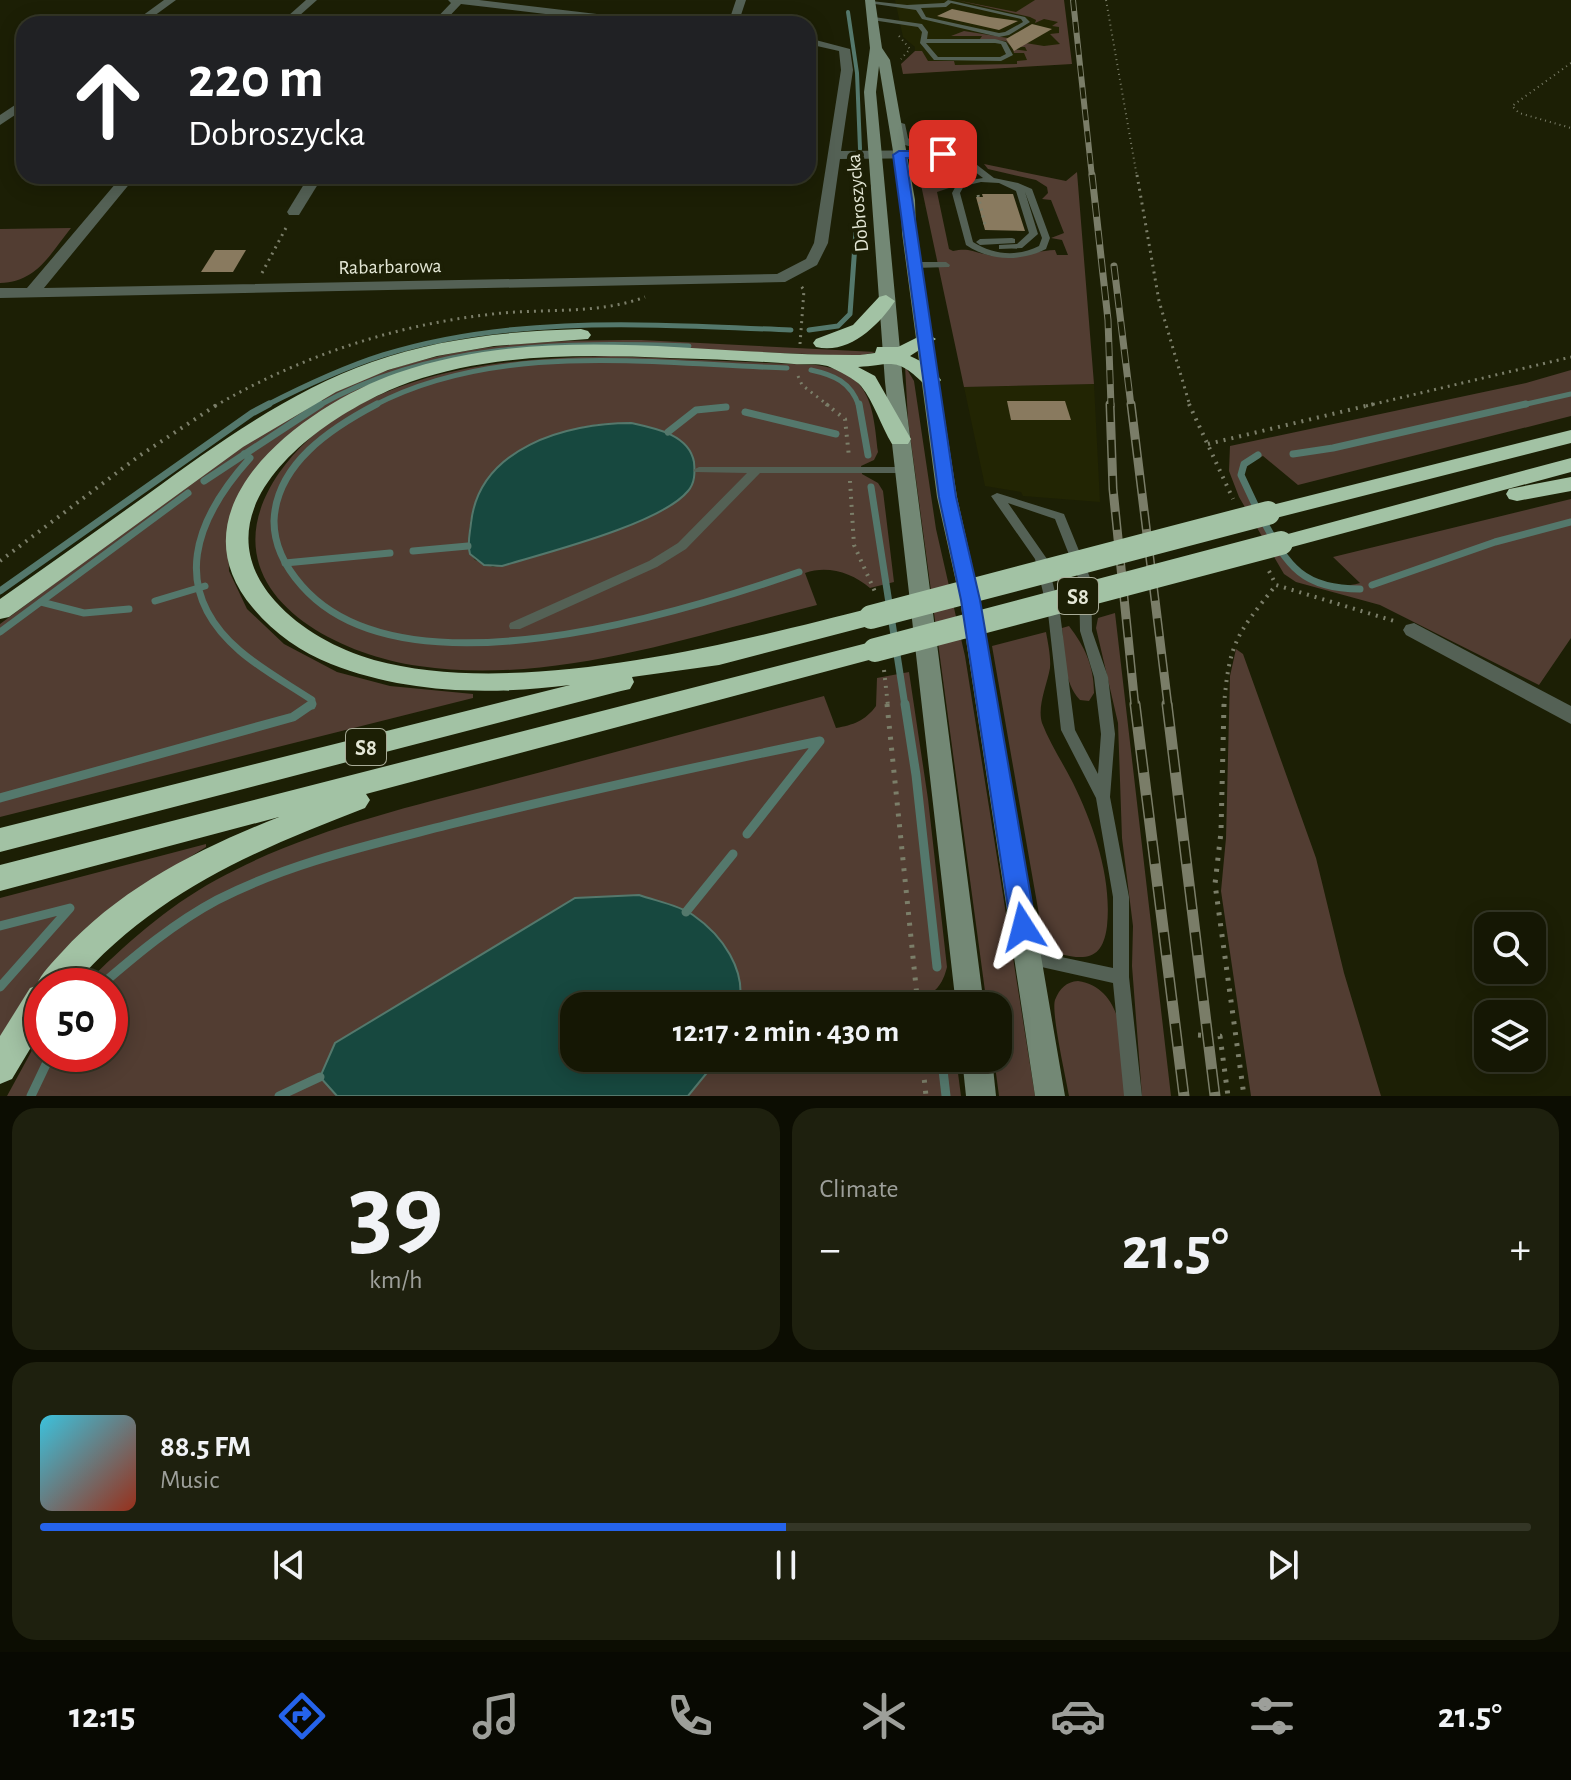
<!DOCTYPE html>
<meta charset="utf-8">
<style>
body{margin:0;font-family:"Alegreya Sans",sans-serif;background:#1e200e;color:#f1f3f6;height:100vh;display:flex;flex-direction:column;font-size:30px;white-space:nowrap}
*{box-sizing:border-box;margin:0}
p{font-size:26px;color:#9d9f9a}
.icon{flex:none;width:44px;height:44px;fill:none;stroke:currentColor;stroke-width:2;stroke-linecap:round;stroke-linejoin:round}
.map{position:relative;height:1096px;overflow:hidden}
.panel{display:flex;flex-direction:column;gap:12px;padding:12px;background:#0c0d02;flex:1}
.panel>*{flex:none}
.guide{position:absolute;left:16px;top:16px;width:800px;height:168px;border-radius:24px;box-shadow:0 4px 20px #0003,0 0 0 2px #343626;background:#202124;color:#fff;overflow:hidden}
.buttons{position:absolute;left:1474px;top:912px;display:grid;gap:16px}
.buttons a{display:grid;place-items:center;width:72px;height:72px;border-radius:16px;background:#151704;box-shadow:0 4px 20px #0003,0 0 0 2px #343626;font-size:40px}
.speed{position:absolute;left:24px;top:968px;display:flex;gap:16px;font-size:40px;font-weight:700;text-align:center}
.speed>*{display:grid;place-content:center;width:104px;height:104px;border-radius:50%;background:#151704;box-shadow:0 4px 20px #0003,0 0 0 2px #343626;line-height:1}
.speed .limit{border:12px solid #d22;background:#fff;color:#111}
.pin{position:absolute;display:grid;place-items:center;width:68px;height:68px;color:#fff;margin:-34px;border-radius:16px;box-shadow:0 4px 12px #0006}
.me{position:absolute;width:88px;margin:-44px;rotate:351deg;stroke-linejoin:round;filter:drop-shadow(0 0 6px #0008)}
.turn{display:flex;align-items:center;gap:28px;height:168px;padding:0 40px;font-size:36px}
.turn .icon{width:104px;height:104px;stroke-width:2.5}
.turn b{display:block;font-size:56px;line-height:68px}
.big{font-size:60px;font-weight:700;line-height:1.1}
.panel .card{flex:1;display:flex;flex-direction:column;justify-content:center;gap:12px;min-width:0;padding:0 28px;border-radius:24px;background:#1e200e}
.panel .dial{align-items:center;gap:0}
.dial b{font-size:104px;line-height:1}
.song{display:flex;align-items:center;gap:24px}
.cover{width:96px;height:96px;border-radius:12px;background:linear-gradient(135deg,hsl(190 70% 55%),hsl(10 70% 35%))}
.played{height:8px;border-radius:4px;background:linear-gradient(90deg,#2563eb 50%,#343626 50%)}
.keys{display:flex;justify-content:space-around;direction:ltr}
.heat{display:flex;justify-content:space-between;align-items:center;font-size:44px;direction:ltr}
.panel .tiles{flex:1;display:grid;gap:12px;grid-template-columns:1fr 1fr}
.card:last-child{grid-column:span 2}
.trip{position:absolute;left:560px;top:992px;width:452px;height:80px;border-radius:24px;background:#151704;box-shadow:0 4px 20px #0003,0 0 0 2px #343626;font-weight:700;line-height:80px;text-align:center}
.dock{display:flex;height:128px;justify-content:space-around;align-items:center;background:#080902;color:#9d9f9a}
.dock .icon{width:56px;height:56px}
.dock .active{color:#2563eb}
.dock b{font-size:36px;color:#f1f3f6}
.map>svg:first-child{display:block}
</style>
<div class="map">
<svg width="1571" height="1096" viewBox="0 0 1571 1096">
<rect width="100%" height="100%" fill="#1c1f05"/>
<g fill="#222503">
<path d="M895,0H1064L1072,64L903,74L901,64L915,54V47L903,37Z"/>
<path d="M1094,384L1100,502L1023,496L1021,492L985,486L964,387Z"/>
</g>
<g fill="#523d32" fill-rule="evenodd">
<path d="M956,0L1016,12L1035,0H1064L1072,64L903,74L901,64L915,51H922L928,61H954L955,65L1017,64V61L1027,60L1024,53H1014L1013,49L1027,51L1025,47H1012L1006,41L980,39L982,36H951L964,31L1008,38L1006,40L1044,46L1060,44L1050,34L1059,33V27L1052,26L1058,22L1044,19L1035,23L1036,20L1030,17Z"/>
<path d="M934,158L958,162L968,170L949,188L937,192L949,249L953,251C967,248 971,251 984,254C1011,261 1031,251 1055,250L1057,255H1068L1062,240L1051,238L1064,233L1051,200L1042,199L1048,193L1047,187L1036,180L988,169L984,164L1066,181L1077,172L1094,384L964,387L917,166L921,161Z"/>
<path d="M71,228C50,254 37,282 0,283V229Z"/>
<path d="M641,340L876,352L858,356L651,348L473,356L317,414L286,437L262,461L228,532L229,571L247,609L284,644L337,672L390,686L473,694V698L0,817V624C65,576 129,527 195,480C259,434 325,389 401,366C479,342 559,340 641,340Z"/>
<path d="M611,356L816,365C871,372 873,406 878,452L874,460L861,466L862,474L878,483L883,491L894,582L870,588C852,573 828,565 805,573L817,605C690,636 551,686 419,666C323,652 204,583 279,473C296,449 318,428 348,411C428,365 520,358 611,356ZM611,423L667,432L692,454L694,474L517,561L493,567L475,560C466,549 469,538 470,525C478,457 551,428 611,423Z"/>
<path d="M905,366L914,381L936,529L965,656L1035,1096H999L994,1058H998V1006H987L908,420Z"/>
<path d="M1571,370V416L1298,485L1263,456L1250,462L1243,473C1248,490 1286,563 1299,573C1316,585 1340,589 1360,583L1333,557L1571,499V638L1539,685L1380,605L1296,582L1284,574L1239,497L1229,471L1230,446L1526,383Z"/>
<path d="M1115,613L1171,1096H1142L1132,966L1133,926L1122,838L1118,723L1096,628L1098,618Z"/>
<path d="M1069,626C1085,647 1094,666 1094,693L1089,701L1080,700C1063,682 1064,652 1062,628Z"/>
<path d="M1046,632C1048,643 1051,657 1050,668C1047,685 1037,706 1042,723C1050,744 1063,763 1073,783C1094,826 1112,878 1107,926C1103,958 1088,961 1060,954L1041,926L992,646Z"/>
<path d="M1236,649L1243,654L1316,858L1344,973L1381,1096H1251L1221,891L1226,838L1230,676Z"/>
<path d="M909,672L928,799L947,967C943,984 935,995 917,999L918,1006H574V1058H956L961,1096H7L42,1032V1054H110V986H75L84,985C125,945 165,908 216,880C303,832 401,809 496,784C605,755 715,725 824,696L836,728C853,725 865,721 876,706L877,678Z"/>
<path d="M206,844V847L180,863L55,965L0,1037V898Z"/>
<path d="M1078,981C1129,989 1123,1057 1127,1096H1069C1066,1078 1051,1013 1055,1000C1060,988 1066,982 1078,981Z"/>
</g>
<g fill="#17483f" stroke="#54786c" stroke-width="2">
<path d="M631,423C654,428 689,434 694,462C695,473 695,483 688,491C661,524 545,553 502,566L484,565L470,554C467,543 470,533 471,523C479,448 566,423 631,423Z"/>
<path d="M639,895C656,901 679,905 693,915C722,935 747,970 739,1006H574V1058H719L688,1096H337L320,1077L335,1043L575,898Z"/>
</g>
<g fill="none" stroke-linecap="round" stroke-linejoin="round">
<g stroke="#54786c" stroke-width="4">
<path d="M848,12L857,73L860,149"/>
<path d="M860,177L861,164"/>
</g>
<g stroke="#54786c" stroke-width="5">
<path d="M809,330L838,326L850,314L860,175"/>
<path d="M811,370C834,375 851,382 859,406"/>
<path d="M265,406C304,386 342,368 383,355C514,314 656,325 791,330"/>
<path d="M318,406C432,342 562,342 689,346"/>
<path d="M373,406C498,340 652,364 787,368"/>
<path d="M1518,406L1571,394"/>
</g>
<g stroke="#54786c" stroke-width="7">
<path d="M377,404C331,428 276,464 274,521C274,546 286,568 302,586C402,700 678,614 799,572"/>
<path d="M859,404L868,455"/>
<path d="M745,412L836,434"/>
<path d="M668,432L696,410L726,407"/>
<path d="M244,454L250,458C195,519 168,589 240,651C262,670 288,684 312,700V706"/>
<path d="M1293,454L1333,448L1526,404"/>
<path d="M204,481L321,404"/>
<path d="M871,487L905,706"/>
<path d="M1257,509L1241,475L1244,464L1258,455"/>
<path d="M1263,520C1288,567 1303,589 1360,589"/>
<path d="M413,551L468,546"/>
<path d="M285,563L390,553"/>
<path d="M1372,585L1495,542L1571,522"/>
<path d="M0,591L252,413L269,404"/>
<path d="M155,601L205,586"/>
<path d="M41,602L84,613L129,609"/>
<path d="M0,632L188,493"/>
</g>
<g stroke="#54786c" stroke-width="9">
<path d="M905,704L916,775L937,967"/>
<path d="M0,798L293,717L312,704"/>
<path d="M686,912L733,854"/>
<path d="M0,926L70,908L0,987"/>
<path d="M100,986C137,954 174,923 217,900C289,863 370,845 447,825C571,794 695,767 820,741L747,834"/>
<path d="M943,1070L946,1096"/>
<path d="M31,1096L51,1054"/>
<path d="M279,1096L320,1077"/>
</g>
</g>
<g fill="#897a5f">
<path d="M952,9L990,17L1018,21L999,30L937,16Z"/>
<path d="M1032,24L1052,29L1014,51L1006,39Z"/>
<path d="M982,194H1013L1025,231L985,230L976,197H983Z"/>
<path d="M215,250H246L233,272H201Z"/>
<path d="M1007,401H1065L1071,420H1011Z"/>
</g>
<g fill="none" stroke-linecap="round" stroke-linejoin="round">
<g stroke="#7b7e69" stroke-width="2" stroke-dasharray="1 4" stroke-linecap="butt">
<path d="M1106,0L1137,177"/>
<path d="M899,36L910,49L901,59"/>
<path d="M1571,63L1512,106L1519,113L1571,128"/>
<path d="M931,170L942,177"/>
</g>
<g stroke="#7b7e69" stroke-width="3" stroke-dasharray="2 5" stroke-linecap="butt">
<path d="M939,175L944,178V183"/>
<path d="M1137,175L1159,301L1190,406"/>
<path d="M978,195L986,229"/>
<path d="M262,273L288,224"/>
<path d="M800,344L804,290L801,286"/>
<path d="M798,376L802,385L829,406"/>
<path d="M215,406C301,356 394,325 493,314C543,308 597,315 645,297"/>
<path d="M1366,406L1571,357"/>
</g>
<g stroke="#7b7e69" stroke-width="4" stroke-dasharray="2 6" stroke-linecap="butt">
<path d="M826,404L845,419L849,457"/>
<path d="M1189,404L1233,499"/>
<path d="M1208,444L1374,404"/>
<path d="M850,481L854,545L876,594"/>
<path d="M0,561L139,456L218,404"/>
<path d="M1269,571L1276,585L1394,621"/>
<path d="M884,670L888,706"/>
<path d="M1224,706C1229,642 1237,634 1276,585"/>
</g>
<g stroke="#7b7e69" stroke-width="5" stroke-dasharray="3 8" stroke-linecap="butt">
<path d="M887,704L918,1006"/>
<path d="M1224,704L1221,832L1215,884L1244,1096"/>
<path d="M1198,1035L1220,1036L1228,1096"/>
<path d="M922,1058L926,1096"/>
</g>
<g fill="#546155" fill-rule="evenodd">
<path d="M948,0L1025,17L1030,22L1009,35L999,37L922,19L916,10L868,3L871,1L907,5L944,3ZM951,3L1021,19L1023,22L1005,32L999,33L926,17L921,8L946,7Z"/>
<path d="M874,17L922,24L928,32L927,39H995L1006,42L1013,55L1001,61L934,60L920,43L922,32L918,27L872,20V18ZM926,43H995L1001,44L1006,54L1000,57H938Z"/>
<path d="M898,122L905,124L908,138L911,141L968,158L994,178L1018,183L1032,189L1050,238L1046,249C1020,262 990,261 966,245L952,193L958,182L983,178L962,162L905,145L900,138ZM981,182L999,183L1016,191L1029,233L1017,244L999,245V249L1022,248L1038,234L1025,192L1042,238L1039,246C1018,257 993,255 973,242L960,193L964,186Z"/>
<path d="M1012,238L1015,239V243L980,245L976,242L980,239Z"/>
<path d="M946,262L950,265L949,267L914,268L910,265L914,262Z"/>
<path d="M699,467H903L909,470L903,473H760L686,549L657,567L520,629H510L509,626L510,623L649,561L678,543L747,473L695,472L693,470Z"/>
<path d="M997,493L1064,514L1091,580L1092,631L1108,677L1115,734L1110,797L1129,897V977L1142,1096H1124L1113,983L1028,964L1022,962L1020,957L1022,952L1028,950L1113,968V897L1096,798L1061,730L1048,613L1035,559L991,496ZM1008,503L1055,519L1079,580L1080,631L1094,677L1101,734L1098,774L1075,730L1060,613L1047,559Z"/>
</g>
<g fill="#546155" fill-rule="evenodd">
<path d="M164,0H176L143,24H131Z"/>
<path d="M306,0H317L290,24H279Z"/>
<path d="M448,0H479L656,21L661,24H629L461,4L442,24H431L451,3Z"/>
<path d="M736,0H746L738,24H728Z"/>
<path d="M808,38L850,49L853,70L841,151L943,150L949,154L943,158L840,159L828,243L817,265L785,282L0,298V288H27L122,176H136L44,288L777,274L806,259L814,243L841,70L839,51L808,44Z"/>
<path d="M24,99V109L0,125V115Z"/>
<path d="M309,176H323L299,215H289L287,212Z"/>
<path d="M1414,623L1571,706V724L1406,635L1403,630L1406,625Z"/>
</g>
<g fill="#738875" fill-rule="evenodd">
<path d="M865,0H875L882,48L890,60L915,200L916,233L957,497L980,600L1065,1096H1035L960,600L937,497L902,233L901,200L879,66L876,92L903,382L984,1006H956L885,382L864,92L870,48Z"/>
<path d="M962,1058H992L996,1096H966Z"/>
</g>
<g fill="#a2c2a4" fill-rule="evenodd">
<path d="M886,295L895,301C879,325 849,355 816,347L813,343L816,339L853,325L879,297Z"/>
<path d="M581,329L588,331L591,335L588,339L494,346L437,356L388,370L336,392L243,447L9,617L0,619V599C50,564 99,529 148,494C218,443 290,391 372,362C439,338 510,331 581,329Z"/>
<path d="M926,333L936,339L910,356C923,362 933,368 941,380L938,384H924C896,356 892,365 858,367L875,376L911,439L908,444H892C881,426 874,402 861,386C855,379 839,371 830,367C821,363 805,365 794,364C753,361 712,359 670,358C584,354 493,353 410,382C329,411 190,505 275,601C301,630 337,649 374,660C517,699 730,644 871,608L880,611L884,617L880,623L719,665L632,677L634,682L630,689L621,691L0,852V828L570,685C490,695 407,694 331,664C301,652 274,633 253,608C166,505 308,404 397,373C547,321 705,356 860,355L875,353L877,347H898Z"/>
<path d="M1571,430V443L1268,520L1260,518L1256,513L1260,508Z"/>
<path d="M1571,458V472L1281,550L1273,548L1269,543L1273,538Z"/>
<path d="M1571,477V491L1517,501L1509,499L1506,494L1509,489Z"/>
<path d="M875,641L884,644L888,650L884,656L366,794L370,800L365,808C253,851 154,893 73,986H42V1029L12,1079L0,1084V1036L30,988L36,986C42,972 52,963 62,952C120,888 200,848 279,817L0,891V865Z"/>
</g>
<defs>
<path id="rail-far3" d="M1073,0L1092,177"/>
<g id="rail-far2">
<path d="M1092,175L1108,320L1111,406"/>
<path d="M1114,266L1131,406"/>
</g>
<g id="rail-far1">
<path d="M1110,404L1113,489L1135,706"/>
<path d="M1131,404L1168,706"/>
</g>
<g id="rail">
<path d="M1135,704L1184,1096"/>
<path d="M1167,704L1215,1096"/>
</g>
</defs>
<use href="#rail-far3" stroke="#7a7d68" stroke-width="6"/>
<use href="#rail-far2" stroke="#7a7d68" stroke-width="7"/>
<use href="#rail-far1" stroke="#7a7d68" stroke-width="9"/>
<use href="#rail" stroke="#7a7d68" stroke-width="11"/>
<use href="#rail-far3" stroke="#1c1f05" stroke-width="4" stroke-dasharray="11" stroke-linecap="butt"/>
<use href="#rail-far2" stroke="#1c1f05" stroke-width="5" stroke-dasharray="14" stroke-linecap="butt"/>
<use href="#rail-far1" stroke="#1c1f05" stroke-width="6" stroke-dasharray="18" stroke-linecap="butt"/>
<use href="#rail" stroke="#1c1f05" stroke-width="8" stroke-dasharray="23" stroke-linecap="butt"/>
<g stroke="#a2c2a4" stroke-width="24">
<path d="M871,617L1268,513"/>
<path d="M875,650L1281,543"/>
</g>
</g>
<path fill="#2563eb" stroke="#184099" stroke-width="2" d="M943,151L949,154L947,157L906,158L956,497L980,600L1036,927L1032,934L1023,937L1015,934L1011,927L961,600L939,497L893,155L899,151Z"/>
<g text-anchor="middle" stroke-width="8" stroke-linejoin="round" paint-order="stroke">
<g font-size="20" fill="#e4e7d6" stroke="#1c1f05">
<text transform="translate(857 203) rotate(-95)" y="7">Dobroszycka</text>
<text transform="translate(390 266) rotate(-1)" y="7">Rabarbarowa</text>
</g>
<g fill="#1c1f05" stroke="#a8ab97" stroke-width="2">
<rect x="1058" y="578" width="40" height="36" rx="6"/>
<rect x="346" y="729" width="40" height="36" rx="6"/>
</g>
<g font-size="22" font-weight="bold" fill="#e4e7d6">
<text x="1078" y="604">S8</text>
<text x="366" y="755">S8</text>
</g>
</g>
</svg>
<div class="buttons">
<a><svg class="icon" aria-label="search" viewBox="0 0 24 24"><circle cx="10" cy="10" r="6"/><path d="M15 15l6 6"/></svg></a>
<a><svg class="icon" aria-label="layers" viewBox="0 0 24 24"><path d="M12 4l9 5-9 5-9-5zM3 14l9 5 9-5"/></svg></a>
</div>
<div class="speed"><div class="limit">50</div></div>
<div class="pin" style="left:943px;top:154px;background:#d93025"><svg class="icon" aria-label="arrive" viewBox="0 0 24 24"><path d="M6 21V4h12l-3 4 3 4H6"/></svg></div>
<svg class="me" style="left:1023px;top:927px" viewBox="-20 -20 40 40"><path d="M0-17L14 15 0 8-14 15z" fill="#2563eb" stroke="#fff" stroke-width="4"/></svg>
<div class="trip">12:17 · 2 min · 430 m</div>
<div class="guide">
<div class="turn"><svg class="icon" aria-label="ahead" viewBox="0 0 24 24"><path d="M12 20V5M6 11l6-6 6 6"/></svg><div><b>220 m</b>Dobroszycka</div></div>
</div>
</div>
<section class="panel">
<div class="tiles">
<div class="card dial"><b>39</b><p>km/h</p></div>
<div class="card"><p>Climate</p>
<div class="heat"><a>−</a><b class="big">21.5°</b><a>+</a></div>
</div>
<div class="card">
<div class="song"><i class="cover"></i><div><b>88.5 FM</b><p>Music</p></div></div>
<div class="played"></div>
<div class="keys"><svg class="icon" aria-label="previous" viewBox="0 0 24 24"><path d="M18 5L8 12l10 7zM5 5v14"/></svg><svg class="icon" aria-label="pause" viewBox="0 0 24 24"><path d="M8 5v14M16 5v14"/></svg><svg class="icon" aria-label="next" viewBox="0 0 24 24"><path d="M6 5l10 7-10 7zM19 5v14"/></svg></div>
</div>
</div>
</section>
<nav class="dock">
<b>12:15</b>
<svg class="icon active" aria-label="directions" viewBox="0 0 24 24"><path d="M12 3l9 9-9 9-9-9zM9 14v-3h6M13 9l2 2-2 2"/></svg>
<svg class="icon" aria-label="music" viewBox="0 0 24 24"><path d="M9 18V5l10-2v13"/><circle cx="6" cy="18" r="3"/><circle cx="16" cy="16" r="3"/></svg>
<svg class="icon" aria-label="phone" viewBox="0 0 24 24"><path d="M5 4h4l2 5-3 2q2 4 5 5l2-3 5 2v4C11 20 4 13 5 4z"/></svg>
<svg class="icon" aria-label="climate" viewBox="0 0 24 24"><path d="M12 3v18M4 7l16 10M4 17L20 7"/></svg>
<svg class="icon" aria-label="car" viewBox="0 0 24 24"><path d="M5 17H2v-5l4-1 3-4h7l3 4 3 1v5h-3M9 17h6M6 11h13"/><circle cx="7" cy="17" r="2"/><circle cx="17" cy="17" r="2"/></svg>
<svg class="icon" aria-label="filters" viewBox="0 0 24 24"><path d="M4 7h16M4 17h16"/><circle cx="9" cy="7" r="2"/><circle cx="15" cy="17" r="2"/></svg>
<b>21.5°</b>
</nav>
